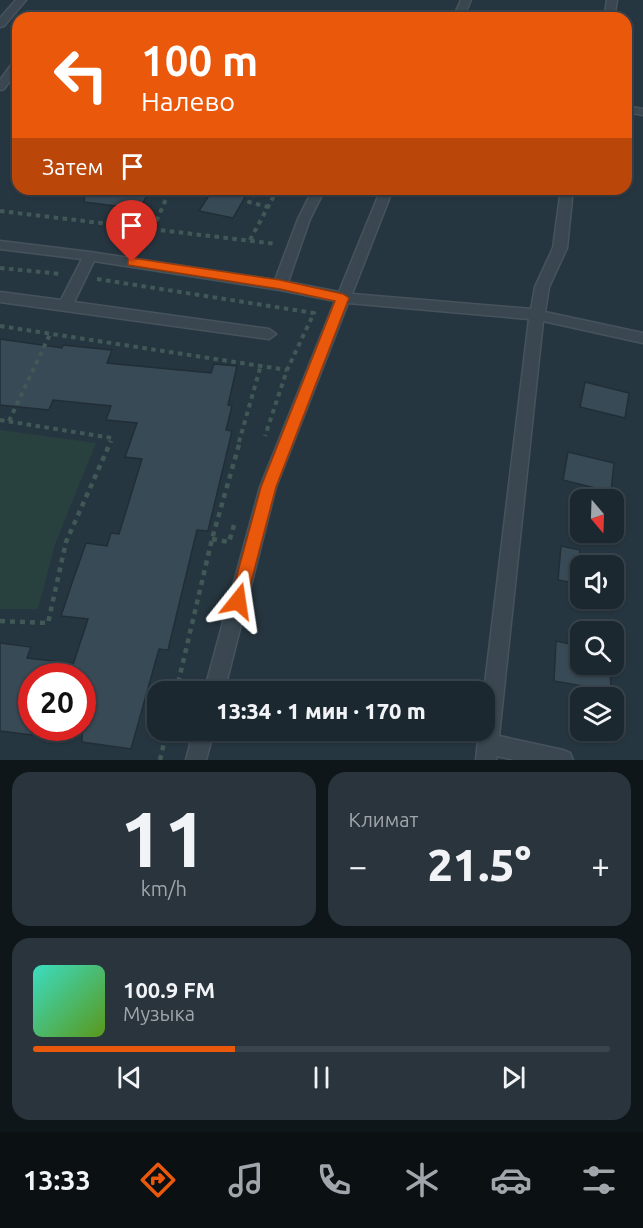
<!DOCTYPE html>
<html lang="ru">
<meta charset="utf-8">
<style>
body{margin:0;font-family:Ubuntu,sans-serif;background:#29343c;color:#f1f3f6;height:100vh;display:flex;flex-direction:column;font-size:22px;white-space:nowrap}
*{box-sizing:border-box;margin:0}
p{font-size:20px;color:#a0a6ab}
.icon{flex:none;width:33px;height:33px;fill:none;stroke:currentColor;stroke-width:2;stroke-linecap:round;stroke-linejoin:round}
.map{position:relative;height:760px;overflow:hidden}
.side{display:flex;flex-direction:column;gap:12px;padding:12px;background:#0f161a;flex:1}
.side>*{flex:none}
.banner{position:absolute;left:12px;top:12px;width:620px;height:183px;border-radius:18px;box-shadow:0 2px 4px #0004,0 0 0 2px #3a444c;background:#ea580c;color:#fff;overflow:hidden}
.needle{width:39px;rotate:161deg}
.controls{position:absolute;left:570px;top:489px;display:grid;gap:12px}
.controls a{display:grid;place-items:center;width:54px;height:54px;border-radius:12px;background:#1c2830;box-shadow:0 2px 4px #0004,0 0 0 2px #3a444c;font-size:30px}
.speed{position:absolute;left:18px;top:663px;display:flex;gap:12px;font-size:30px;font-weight:700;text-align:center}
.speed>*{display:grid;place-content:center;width:78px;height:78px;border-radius:50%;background:#1c2830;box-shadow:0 2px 4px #0004,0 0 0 2px #3a444c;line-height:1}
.speed .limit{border:9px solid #d22;background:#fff;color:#111}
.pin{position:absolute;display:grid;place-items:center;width:51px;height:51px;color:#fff;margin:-62px -26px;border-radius:50% 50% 50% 0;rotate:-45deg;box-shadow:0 0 6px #0007}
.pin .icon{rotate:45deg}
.me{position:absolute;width:66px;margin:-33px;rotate:15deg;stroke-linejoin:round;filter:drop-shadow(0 0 4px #0008)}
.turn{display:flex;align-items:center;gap:21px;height:126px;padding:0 30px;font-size:27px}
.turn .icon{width:78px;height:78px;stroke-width:2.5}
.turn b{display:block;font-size:42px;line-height:51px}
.then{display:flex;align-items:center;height:57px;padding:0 30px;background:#0003;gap:12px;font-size:22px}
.big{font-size:45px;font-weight:800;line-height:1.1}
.side .tile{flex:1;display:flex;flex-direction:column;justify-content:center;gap:9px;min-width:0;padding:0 21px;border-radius:18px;background:#29343c}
.side .dial{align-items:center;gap:0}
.dial b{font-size:78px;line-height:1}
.song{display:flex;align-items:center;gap:18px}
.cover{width:72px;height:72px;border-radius:9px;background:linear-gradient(135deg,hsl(170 70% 55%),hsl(90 70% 35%))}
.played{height:6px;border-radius:3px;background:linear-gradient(90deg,#ea580c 35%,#3a444c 35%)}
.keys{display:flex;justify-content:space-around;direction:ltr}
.heat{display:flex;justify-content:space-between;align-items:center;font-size:33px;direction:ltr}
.side .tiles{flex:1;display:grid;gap:12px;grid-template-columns:1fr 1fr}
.tile:last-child{grid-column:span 2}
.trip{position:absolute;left:147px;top:681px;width:348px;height:60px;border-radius:18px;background:#1c2830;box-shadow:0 2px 4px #0004,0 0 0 2px #3a444c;font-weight:800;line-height:60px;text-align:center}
.tab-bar{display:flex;height:96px;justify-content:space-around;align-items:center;background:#0b1013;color:#a0a6ab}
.tab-bar .icon{width:42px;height:42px}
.tab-bar .current{color:#ea580c}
.tab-bar b{font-size:27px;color:#f1f3f6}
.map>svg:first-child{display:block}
</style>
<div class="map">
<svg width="643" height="760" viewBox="0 0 643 760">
<rect width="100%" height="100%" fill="#263640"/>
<path fill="#28413f" d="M0,430L96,443L55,544L38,609H0Z"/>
<g fill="#384a56" stroke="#212e37" stroke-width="1.5">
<path d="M85,189H150L140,209L84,202Z"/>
<path d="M213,189H250L233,218L199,211Z"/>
<path d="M0,339L62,348L63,345L112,350L107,363L211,373L214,364L237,366L228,405L232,406L226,430L232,431L208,531L197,530L168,650L159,649L131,749L82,742V676H32V735L0,731V643L31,647L27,658L71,663L70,674L88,619L61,616L72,583L86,543L107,546L111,533L119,534L142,459L125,457L137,423L106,420L111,406L53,400L49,410L0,405Z"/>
<path d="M585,382L629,393L625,418L580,407Z"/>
<path d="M568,452L614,463L611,492L563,480Z"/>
<path d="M561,546L580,550V584L558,580Z"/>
<path d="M556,641L580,646V664H610L611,691L554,681Z"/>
</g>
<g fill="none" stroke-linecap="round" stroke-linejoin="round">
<defs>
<g id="service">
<path d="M16,0H26L4,26L0,27V18Z"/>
<path d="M461,0H471L463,18H453Z"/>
<path d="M607,0H617L614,18H604Z"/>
<path d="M18,60V70L4,89L0,90V80L14,61Z"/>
<path d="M626,106L643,109V115L626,112Z"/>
<path d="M313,189H325L310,219L288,282L339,292L381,189H393L352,294L531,309L535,287L553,248L561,189H573L567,248L549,287L545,312L643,333V343L543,321L499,736L563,750L570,753L573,760H515L497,756L496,760H476L479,730H484V692L529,319L348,303L276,487L224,692H204L260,487L335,301L280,290L94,261L74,302L269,329L276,334L269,339L0,302V292L61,300L82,259L0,249V241L90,252L275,280L298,219Z"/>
<path d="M194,730H214L206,760H186Z"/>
</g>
</defs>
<use href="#service" stroke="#47535c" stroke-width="3"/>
<g stroke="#415956" stroke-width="3" stroke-dasharray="3 3" stroke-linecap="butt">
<path d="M189,189L197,191"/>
<path d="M169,194L171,189"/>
<path d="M275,194L278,189"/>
</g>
<g stroke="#415956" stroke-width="4" stroke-dasharray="4.5 4.5" stroke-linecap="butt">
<path d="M255,193L249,202L268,207"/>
<path d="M0,211L277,244"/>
<path d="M153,229L169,192"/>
<path d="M250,240L276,192"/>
<path d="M0,268L62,274"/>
<path d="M97,279L314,313L287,370L265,436"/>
<path d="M0,326L287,370"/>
<path d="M0,420L112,438L110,442"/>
<path d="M9,421L51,332"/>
<path d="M239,442L261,365"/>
</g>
<g stroke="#415956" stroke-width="4.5" stroke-dasharray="5 5" stroke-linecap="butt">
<path d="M212,539L229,542L234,525"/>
<path d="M0,621L48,623L66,542L111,441"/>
<path d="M176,692L212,539L240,441"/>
<path d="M160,760L167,730"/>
</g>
<use href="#service" fill="#3a4750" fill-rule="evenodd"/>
</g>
<path fill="#ea580c" stroke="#983908" stroke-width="1.5" d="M132,258L280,280L343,294L349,298L276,487L246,601L244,606L238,608L232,606L230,601L261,487L335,301L280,289L128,265V259Z"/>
</svg>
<div class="controls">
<a><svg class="needle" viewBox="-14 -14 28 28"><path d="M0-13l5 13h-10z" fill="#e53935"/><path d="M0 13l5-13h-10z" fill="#a0a6ab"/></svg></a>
<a><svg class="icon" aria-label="sound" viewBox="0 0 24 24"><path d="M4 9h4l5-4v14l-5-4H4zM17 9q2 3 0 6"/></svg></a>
<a><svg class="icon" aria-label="search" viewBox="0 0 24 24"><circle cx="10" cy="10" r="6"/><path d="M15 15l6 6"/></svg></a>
<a><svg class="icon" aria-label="layers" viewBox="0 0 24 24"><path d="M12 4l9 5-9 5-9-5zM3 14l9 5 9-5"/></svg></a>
</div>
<div class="speed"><div class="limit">20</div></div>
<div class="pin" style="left:132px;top:262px;background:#d93025"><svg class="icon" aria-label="arrive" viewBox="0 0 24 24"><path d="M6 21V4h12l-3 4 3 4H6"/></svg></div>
<svg class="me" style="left:238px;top:601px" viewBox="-20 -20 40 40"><path d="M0-17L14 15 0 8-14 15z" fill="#ea580c" stroke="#fff" stroke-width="4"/></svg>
<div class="trip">13:34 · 1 мин · 170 m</div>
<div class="banner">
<div class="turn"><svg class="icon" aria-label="left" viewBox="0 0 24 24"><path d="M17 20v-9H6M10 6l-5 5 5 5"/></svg><div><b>100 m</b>Налево</div></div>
<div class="then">Затем<svg class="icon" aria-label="arrive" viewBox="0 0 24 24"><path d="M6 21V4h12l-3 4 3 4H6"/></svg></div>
</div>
</div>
<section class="side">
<div class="tiles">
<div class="tile dial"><b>11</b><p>km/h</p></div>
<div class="tile"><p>Климат</p>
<div class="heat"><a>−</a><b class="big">21.5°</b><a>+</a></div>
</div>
<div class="tile">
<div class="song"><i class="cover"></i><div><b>100.9 FM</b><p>Музыка</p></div></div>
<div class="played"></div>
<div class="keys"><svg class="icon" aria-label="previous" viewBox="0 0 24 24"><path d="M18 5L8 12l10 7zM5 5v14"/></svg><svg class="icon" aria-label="pause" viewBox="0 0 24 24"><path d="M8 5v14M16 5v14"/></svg><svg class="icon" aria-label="next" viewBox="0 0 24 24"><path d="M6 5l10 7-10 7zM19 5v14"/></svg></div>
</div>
</div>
</section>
<nav class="tab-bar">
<b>13:33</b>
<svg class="icon current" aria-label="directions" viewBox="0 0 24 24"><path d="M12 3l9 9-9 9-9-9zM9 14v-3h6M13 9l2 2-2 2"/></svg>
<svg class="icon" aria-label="music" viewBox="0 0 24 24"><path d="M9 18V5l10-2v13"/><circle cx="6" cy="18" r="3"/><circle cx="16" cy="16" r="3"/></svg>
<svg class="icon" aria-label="phone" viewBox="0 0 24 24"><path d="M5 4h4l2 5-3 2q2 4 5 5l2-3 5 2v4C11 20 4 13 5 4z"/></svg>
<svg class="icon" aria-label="climate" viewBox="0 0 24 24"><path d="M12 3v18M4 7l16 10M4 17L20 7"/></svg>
<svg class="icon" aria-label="car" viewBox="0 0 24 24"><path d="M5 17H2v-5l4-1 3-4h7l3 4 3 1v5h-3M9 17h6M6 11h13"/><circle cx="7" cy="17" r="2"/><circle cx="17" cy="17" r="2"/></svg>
<svg class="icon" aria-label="filters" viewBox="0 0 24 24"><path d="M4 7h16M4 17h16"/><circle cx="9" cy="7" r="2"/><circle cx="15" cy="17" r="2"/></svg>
</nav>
